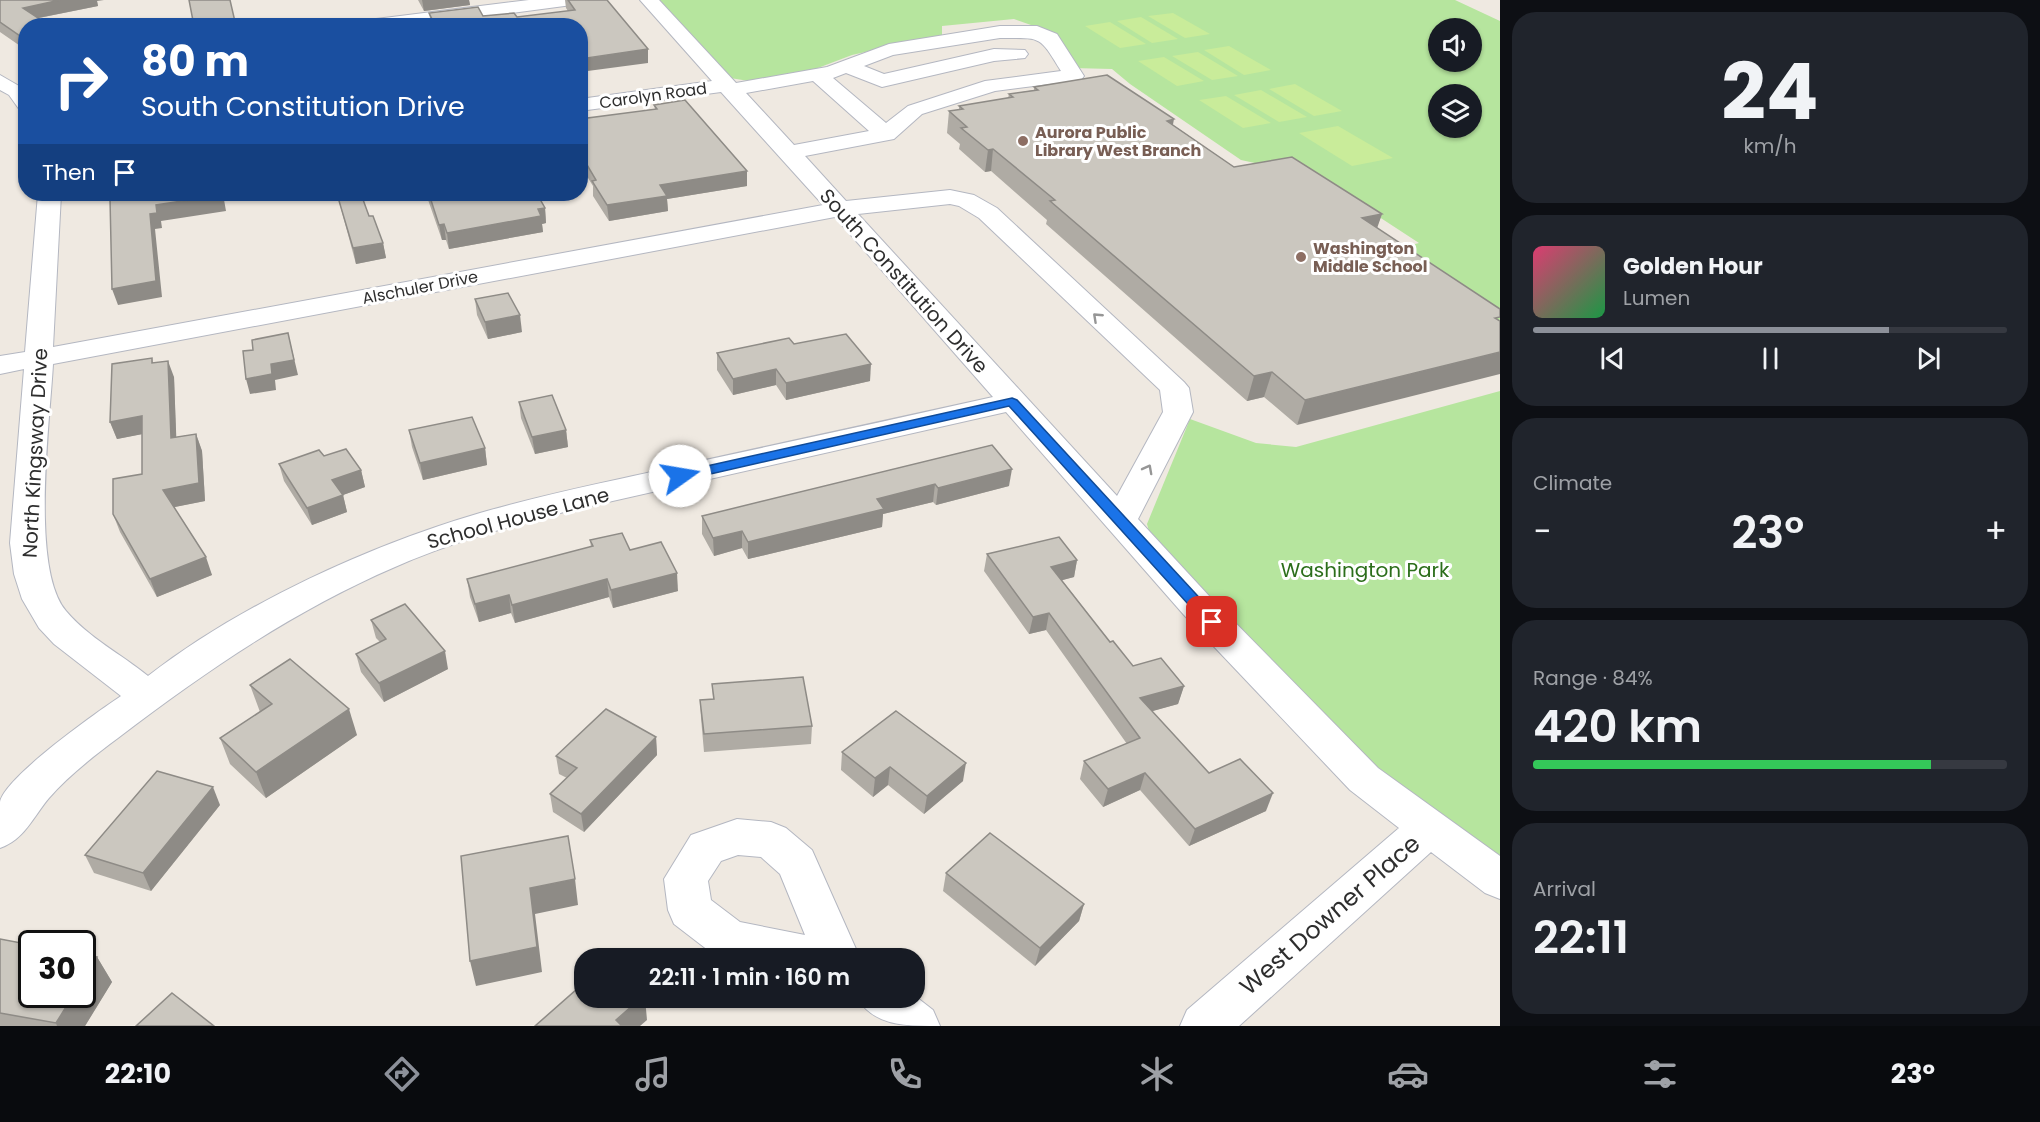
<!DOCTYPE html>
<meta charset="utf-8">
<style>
body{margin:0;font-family:Poppins,sans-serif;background:#20242c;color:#f1f3f6;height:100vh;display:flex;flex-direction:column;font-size:22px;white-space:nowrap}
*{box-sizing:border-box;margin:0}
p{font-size:20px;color:#9ea1a6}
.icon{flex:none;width:33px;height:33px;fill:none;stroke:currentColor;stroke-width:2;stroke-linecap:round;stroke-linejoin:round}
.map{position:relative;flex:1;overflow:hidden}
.sheet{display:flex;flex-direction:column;gap:12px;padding:12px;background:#0d0f14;width:540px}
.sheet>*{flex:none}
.guide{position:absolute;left:18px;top:18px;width:570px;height:183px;border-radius:24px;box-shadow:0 2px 4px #0004;background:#1a4fa0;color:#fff;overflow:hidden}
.fabs{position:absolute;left:1428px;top:18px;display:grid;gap:12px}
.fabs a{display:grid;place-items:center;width:54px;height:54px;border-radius:50%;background:#171b24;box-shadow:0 2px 4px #0004;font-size:30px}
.speed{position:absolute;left:18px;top:930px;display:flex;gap:12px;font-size:30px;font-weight:700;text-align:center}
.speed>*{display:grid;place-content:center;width:78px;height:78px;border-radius:50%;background:#171b24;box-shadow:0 2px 4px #0004;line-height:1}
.speed .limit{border:3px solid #111;border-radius:9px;background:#fff;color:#111}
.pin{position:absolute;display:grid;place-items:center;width:51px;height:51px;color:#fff;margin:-26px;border-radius:12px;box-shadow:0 3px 9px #0006}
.me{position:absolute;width:66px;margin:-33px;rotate:77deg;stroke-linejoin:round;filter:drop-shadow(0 0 4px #0008)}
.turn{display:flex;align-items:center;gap:21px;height:126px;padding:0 24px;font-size:27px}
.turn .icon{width:78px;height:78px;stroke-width:2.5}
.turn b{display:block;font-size:42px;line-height:51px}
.then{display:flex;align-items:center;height:57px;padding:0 24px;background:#0003;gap:12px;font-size:22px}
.big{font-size:45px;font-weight:600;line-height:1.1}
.sheet .tile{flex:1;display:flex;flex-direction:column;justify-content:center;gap:9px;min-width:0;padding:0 21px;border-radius:24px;background:#20242c}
.sheet .dial{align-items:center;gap:0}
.dial b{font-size:78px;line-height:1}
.song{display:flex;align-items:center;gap:18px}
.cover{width:72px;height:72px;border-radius:9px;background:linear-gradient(135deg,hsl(340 70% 55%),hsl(140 70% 35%))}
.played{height:6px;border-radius:3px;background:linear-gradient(90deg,#8c9099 75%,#363941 75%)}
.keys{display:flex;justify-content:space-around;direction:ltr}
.heat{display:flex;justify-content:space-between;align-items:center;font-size:33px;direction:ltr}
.charge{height:9px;border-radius:4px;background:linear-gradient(90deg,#34c759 84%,#363941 0)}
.trip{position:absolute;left:574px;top:948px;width:351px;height:60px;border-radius:24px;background:#171b24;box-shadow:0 2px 4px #0004;font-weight:600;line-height:60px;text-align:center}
.tab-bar{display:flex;height:96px;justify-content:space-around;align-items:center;background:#090b0e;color:#9ea1a6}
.tab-bar .icon{width:42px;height:42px}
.tab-bar .active{color:#8c9099}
.tab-bar b{font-size:27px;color:#f1f3f6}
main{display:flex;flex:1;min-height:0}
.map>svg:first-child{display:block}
</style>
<main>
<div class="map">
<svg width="1500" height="1026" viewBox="0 0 1500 1026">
<rect width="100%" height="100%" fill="#efe9e1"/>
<g fill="#b6e59e" fill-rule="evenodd">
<path d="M659,0H1455L1500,21V321L1392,250L1419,243L1318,177L1241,160L1130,84L1112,69L1072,68L1048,31L1014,19L942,26V35L852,55L810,71L749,81L730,78ZM1438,28H1472V62H1438ZM1438,94H1472V128H1438Z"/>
<path d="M1500,391V865L1399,789L1153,546L1147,524L1190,419L1256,443L1296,447Z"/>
</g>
<g fill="#c9ec9a">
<path d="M1173,13L1210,34L1185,38L1148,16Z"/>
<path d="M1141,17L1178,39L1152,43L1117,21Z"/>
<path d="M1110,22L1146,44L1120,48L1085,26Z"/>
<path d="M1229,46L1271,70L1244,75L1204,50Z"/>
<path d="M1198,52L1238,76L1212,80L1172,56Z"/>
<path d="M1164,57L1204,81L1177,86L1138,61Z"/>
<path d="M1295,84L1342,111L1314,116L1269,89Z"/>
<path d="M1261,90L1307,117L1279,122L1234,95Z"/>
<path d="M1226,96L1271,123L1243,128L1199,100Z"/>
<path d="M1338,126L1393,158L1352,166L1299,133Z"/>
</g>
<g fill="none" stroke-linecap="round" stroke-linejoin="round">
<defs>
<g id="minor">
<path d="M529,0H581L572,5L416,26H359L368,20Z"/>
<path d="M640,0H659L736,83L827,67L889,44L1000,26H1037L1057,34L1084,76L1081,80L995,91L922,114L894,139L805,156L846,201L950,190L974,195L997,208L1184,382L1189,388L1193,412L1138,519L1210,597L1378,768L1500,856V899L1485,893L1431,852L1239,1026H1180L1187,1010L1399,828L1350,790L1184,615L1006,412L564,512C507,527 449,543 395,567C295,610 204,672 118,738C95,755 68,776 49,798C33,817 24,840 0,848C0,834 0,816 0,802C5,777 97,712 121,696L54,644L39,628L22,599L14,574L10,543L24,369L0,374V356L25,352L38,194H61L53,347L823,205L721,92L580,111V99L712,81ZM1000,38C1042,38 1039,35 1061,71L985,81L908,106L886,123L833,78L846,73L882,87L994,61L1025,58L1028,54L1025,50L994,49L884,74L864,66L893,55ZM813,81L869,131L794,145L746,93ZM950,204L959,206L979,218L1160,390L1163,412L1117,496L858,214ZM835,217L993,397C891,420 789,442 687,464C618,480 548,493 480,513C368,546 241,604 148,676C121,654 89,638 66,611C30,569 50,421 53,364Z"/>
<path d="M0,75L26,90V111L19,109L9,95L0,90Z"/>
<path d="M737,819L771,822L786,828L812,850L860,958H724L713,954L674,924L668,910L664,879L691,835ZM738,855L761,857L780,874L805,935L740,922L711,900L708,881L721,861Z"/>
<path d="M915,996L933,1010L940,1026C903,1026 875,1026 857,998Z"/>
</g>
</defs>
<use href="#minor" stroke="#b4b7c1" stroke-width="2"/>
<use href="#minor" fill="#fff" fill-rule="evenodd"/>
</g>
<g fill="#afaba4">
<path d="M0,0L97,1L98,6L39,18L26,26V50L0,32Z"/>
<path d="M418,0H469L470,5L424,11Z"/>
<path d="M565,0H607L648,49V63L431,23L429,13L517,17L568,11L566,8Z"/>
<path d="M1034,87L1173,125L1234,167L1382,214L1297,425L1264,397L1247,401L1046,224L1047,220L991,171L985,172L959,149L960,144L947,133L949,111L959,110V106L1008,98L1009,94L1034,90Z"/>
<path d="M654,105L747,186L667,199L668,211L609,221L593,196V186L580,165V120L655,109Z"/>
<path d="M337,194H361L369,216L383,243L386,258L356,264Z"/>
<path d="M426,194H537L545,208L546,223L542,224L543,232L449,249L446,240H442Z"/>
<path d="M475,299L522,332L488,339L477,315Z"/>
<path d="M794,344L870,381L786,400L776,385L733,395L717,370V353Z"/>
<path d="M152,358L153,363L174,377L176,437L196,434L202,451L205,501L174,507L212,575L157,597L120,532L113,514L142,474V434L117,439L110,422Z"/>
<path d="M519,402L566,430L568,447L535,454L521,418Z"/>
<path d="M409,430L485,448L487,465L423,480L412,447Z"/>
<path d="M992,445L1009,486L936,505L933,502L883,514L882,527L748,559L742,548L714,556L702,534V516Z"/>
<path d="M324,456L361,470L365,487L343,495L347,512L312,525L284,481L279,464Z"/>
<path d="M590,540L630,550L678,591L613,608L609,597L515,623L511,613L479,622L470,597L467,579L591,547Z"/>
<path d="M987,554L1077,560L1074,577L1062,580L1110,642L1133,666L1184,686L1178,704L1152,711L1209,773L1266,811L1189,846L1140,790L1103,807L1080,779L1084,761L1127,744L1046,630L1029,634L984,571Z"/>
<path d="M371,620L448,669L384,702L361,672L356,654L380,642L376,638Z"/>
<path d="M712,684L812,726L811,744L704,752L701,718L700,700L713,699Z"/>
<path d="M250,685L357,735L266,798L230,764L220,738L260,712Z"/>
<path d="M656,737L657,755L584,832L553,812L550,794L567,778L559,774L556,756Z"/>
<path d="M842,752L963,781L924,814L888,785L873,797L841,770Z"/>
<path d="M220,805L151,891L94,873L85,855Z"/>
<path d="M946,873L1084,904L1079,921L1035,966L943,891Z"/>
<path d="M0,939L97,957L112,982L85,1026H0Z"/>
</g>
<g fill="#8e8b86">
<path d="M60,0H104L97,1L98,6L28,20L23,8Z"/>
<path d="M422,0H469L470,5L424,11Z"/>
<path d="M648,49V63L580,72V59Z"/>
<path d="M1174,119L1170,141L1167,121Z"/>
<path d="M993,149L991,171L985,172L988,150Z"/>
<path d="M747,171V186L667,199L668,211L609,221L607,205L660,185Z"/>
<path d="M223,194L226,211L161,221L162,228L155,229L162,297L118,305L112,289L150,214L156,205Z"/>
<path d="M545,208L546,223L542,224L543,232L449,249L447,233Z"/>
<path d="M1382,214L1374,237L1362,218Z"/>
<path d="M444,224L446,240H442L439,225Z"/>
<path d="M383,243L386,258L356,264L353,248Z"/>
<path d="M520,315L522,332L488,339L485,322Z"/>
<path d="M288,333L298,375L275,380L276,390L250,394L246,379L271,364Z"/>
<path d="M1500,352V374L1297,425L1305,400Z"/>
<path d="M168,361L174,377L177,456L171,438Z"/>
<path d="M871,364L870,381L786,400V383Z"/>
<path d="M776,369V385L733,395V379Z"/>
<path d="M1272,372L1264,397L1247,401L1254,376Z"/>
<path d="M142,416L148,433L117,439L110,422Z"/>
<path d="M566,430L568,447L535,454L532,437Z"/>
<path d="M196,434L202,451L205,501L170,508L163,490Z"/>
<path d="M485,448L487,465L423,480L420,463Z"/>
<path d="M1012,469L1009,486L936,505L938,488Z"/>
<path d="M361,470L365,487L343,495L347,512L312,525L307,508L332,480Z"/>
<path d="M935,484L933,502L883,514L882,527L748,559V542L877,499Z"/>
<path d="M742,531V548L714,556L713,538Z"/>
<path d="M206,557L212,575L157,597L150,579Z"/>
<path d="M1077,560L1074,577L1048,584L1051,567Z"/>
<path d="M677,573L678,591L613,608L611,590Z"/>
<path d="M607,579L609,597L515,623L512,605Z"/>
<path d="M509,595L511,613L479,622L475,604Z"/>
<path d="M1049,613L1046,630L1029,634L1033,617Z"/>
<path d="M445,651L448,669L384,702L379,683Z"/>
<path d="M1184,686L1178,704L1135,716L1140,698Z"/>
<path d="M349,709L357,735L266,798L256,772Z"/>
<path d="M656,737L657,755L584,832L581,814Z"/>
<path d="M966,763L963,781L924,814L927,796Z"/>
<path d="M890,767L888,785L873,797L875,778Z"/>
<path d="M1145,773L1140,790L1103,807L1108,789Z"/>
<path d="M213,787L220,805L151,891L143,873Z"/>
<path d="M1273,793L1266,811L1189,846L1195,829Z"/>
<path d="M575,879L578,905L535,914L542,972L476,986L470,961L530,888Z"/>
<path d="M1084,904L1079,921L1035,966L1040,948Z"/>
<path d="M97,957L112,982L85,1026H57L56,1023L74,994H82V980Z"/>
<path d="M641,998H645L647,1020L640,1026H616V1020Z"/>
</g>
<g fill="#cbc7bf" stroke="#8e8b86" stroke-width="1.5">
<path d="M0,0H60L23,8L50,26H26V40L0,22Z"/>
<path d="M189,0H230L236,26H194Z"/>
<path d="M568,0H607L648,49L580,59V26H421V25L434,23L429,13L478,7L483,16L514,13L517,17L575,10Z"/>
<path d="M1107,75L1174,119L1167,121L1234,167L1292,157L1382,214L1362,218L1500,309V317L1495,318L1500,321V352L1305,400L1272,372L1254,376L1050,201L1055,200L993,149L988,150L961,128L967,127L949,111L963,109L959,106L1013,97L1009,94L1038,90L1034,87Z"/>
<path d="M685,100L747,171L660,185L667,196L607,205L592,181L596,180L580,153V119L657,109L654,105Z"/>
<path d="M125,194H221L222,195L156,205L157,213L150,214L156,281L112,289L110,199L125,197Z"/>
<path d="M337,194H361L369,216H373L383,243L353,248Z"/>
<path d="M429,194H537L545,208L538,209L541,216L447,233L444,224L439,225Z"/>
<path d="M508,293L520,315L485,322L475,299Z"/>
<path d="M288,333L294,360L271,364L272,374L246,379L243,351L253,350L252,340Z"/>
<path d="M846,334L871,364L786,383L776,369L733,379L717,353L789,338L794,344Z"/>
<path d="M152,358V363L168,361L171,438L196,434L199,483L163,490L206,557L150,579L113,514V479L142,474V416L110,422L112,364Z"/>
<path d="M552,395L566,430L532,437L519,402Z"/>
<path d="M472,417L485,448L420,463L409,430Z"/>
<path d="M992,445L1012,469L938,488L935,484L877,499L884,509L748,542L742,531L713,538L702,516Z"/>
<path d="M346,449L361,470L332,480L343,495L307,508L279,464L319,450L324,456Z"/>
<path d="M622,533L630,550L661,542L677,573L611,590L607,579L512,605L509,595L475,604L467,579L593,546L590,540Z"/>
<path d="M1059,537L1077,560L1051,567L1110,642L1113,641L1133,666L1161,658L1184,686L1140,698L1209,773L1240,759L1273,793L1195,829L1145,773L1108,789L1084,761L1140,738L1049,613L1033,617L987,554Z"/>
<path d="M405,604L445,651L379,683L356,654L386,639L371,620Z"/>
<path d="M290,659L349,709L256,772L220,738L272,704L250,685Z"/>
<path d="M803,677L812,726L704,734L700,700L714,699L712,684Z"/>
<path d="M606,709L656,737L581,814L550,794L577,768L556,756Z"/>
<path d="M896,711L966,763L927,796L890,767L875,778L842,752Z"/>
<path d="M157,771L213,787L143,873L85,855Z"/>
<path d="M990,833L1084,904L1040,948L946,873Z"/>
<path d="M568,836L575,879L530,888L537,947L470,961L461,856Z"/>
<path d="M0,939L32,945V994H74L56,1023L0,1013Z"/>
<path d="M82,954L97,957L82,980Z"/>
<path d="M585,982V998H641L616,1020L622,1026H535Z"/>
<path d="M172,993L214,1026H136Z"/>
</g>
<defs><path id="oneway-chevron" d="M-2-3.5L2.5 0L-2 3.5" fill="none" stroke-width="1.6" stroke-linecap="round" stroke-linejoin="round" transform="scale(1.5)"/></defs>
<g stroke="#969696">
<use href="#oneway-chevron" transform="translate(1097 317) rotate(-137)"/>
<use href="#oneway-chevron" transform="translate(1148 469) rotate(-62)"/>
</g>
<path fill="#1a73e8" stroke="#114b97" stroke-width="1.5" d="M1012,398L1017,400L1218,618L1220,622L1218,625H1207L1009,406L680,481L673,476L680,472Z"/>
<g fill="#8d6e63" stroke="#fff" stroke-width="2">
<circle cx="1023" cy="141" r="6"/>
<circle cx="1301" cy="257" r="6"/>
</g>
<g text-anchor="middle" stroke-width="6" stroke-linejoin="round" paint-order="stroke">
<g font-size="16" fill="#2e2e2e" stroke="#fff">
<text transform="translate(653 95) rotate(-8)" y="6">Carolyn Road</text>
<text transform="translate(420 287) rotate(-11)" y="6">Alschuler Drive</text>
</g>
<g font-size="16" font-weight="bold" fill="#785e54" stroke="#fff" text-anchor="start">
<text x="1035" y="138">Aurora Public<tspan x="1035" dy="18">Library West Branch</tspan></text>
<text x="1313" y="254">Washington<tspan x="1313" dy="18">Middle School</tspan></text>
</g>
<g font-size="20" fill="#2e2e2e" stroke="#fff">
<text transform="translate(904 281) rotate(48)" y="7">South Constitution Drive</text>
<text transform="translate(35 453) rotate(-87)" y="7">North Kingsway Drive</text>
<text transform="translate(518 518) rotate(-15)" y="7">School House Lane</text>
</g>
<g font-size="20" fill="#2c6e1b" stroke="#fff">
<text x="1365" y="577">Washington Park</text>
</g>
<g font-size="24" fill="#2e2e2e" stroke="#fff">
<text transform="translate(1330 915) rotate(-41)" y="8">West Downer Place</text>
</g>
</g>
</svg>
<div class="fabs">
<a><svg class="icon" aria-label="sound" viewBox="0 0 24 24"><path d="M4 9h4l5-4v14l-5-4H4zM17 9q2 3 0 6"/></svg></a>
<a><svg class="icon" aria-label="layers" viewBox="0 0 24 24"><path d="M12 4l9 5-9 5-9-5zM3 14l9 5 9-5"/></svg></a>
</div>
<div class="speed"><div class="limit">30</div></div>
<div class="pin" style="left:1212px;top:622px;background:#d93025"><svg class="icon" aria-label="arrive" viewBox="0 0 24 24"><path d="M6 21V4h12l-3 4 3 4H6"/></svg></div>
<svg class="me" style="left:680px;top:476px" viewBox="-20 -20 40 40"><circle r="19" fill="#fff"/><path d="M0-13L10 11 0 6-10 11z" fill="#1a73e8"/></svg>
<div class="trip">22:11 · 1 min · 160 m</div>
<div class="guide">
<div class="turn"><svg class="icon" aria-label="right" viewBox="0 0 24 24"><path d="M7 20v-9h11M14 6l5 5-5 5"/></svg><div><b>80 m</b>South Constitution Drive</div></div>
<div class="then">Then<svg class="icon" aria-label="arrive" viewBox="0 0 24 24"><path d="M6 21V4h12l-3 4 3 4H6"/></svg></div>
</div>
</div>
<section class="sheet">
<div class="tile dial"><b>24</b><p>km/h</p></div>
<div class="tile">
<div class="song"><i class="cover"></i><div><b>Golden Hour</b><p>Lumen</p></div></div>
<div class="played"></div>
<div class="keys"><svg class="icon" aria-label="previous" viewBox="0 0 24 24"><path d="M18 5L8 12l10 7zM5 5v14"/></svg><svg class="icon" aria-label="pause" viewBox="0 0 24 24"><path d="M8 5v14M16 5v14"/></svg><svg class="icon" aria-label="next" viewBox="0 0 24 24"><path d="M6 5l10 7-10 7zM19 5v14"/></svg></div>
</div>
<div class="tile"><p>Climate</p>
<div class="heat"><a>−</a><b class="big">23°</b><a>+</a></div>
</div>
<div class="tile"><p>Range · 84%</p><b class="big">420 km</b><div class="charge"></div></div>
<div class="tile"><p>Arrival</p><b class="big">22:11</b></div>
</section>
</main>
<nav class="tab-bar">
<b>22:10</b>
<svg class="icon active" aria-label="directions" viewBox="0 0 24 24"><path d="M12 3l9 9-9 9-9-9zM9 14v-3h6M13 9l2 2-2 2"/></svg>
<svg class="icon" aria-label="music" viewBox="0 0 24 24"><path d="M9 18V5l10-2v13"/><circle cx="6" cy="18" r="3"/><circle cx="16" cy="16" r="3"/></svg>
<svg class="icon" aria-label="phone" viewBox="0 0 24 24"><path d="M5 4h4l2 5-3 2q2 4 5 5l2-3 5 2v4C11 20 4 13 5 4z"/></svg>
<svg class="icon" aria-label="climate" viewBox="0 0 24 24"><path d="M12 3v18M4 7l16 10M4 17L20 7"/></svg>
<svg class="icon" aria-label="car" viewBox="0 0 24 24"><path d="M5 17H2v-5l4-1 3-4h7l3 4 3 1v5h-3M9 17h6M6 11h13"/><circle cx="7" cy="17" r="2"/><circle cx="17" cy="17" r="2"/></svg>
<svg class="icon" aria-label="filters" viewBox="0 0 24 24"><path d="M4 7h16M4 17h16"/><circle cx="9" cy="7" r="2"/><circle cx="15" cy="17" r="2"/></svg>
<b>23°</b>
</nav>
